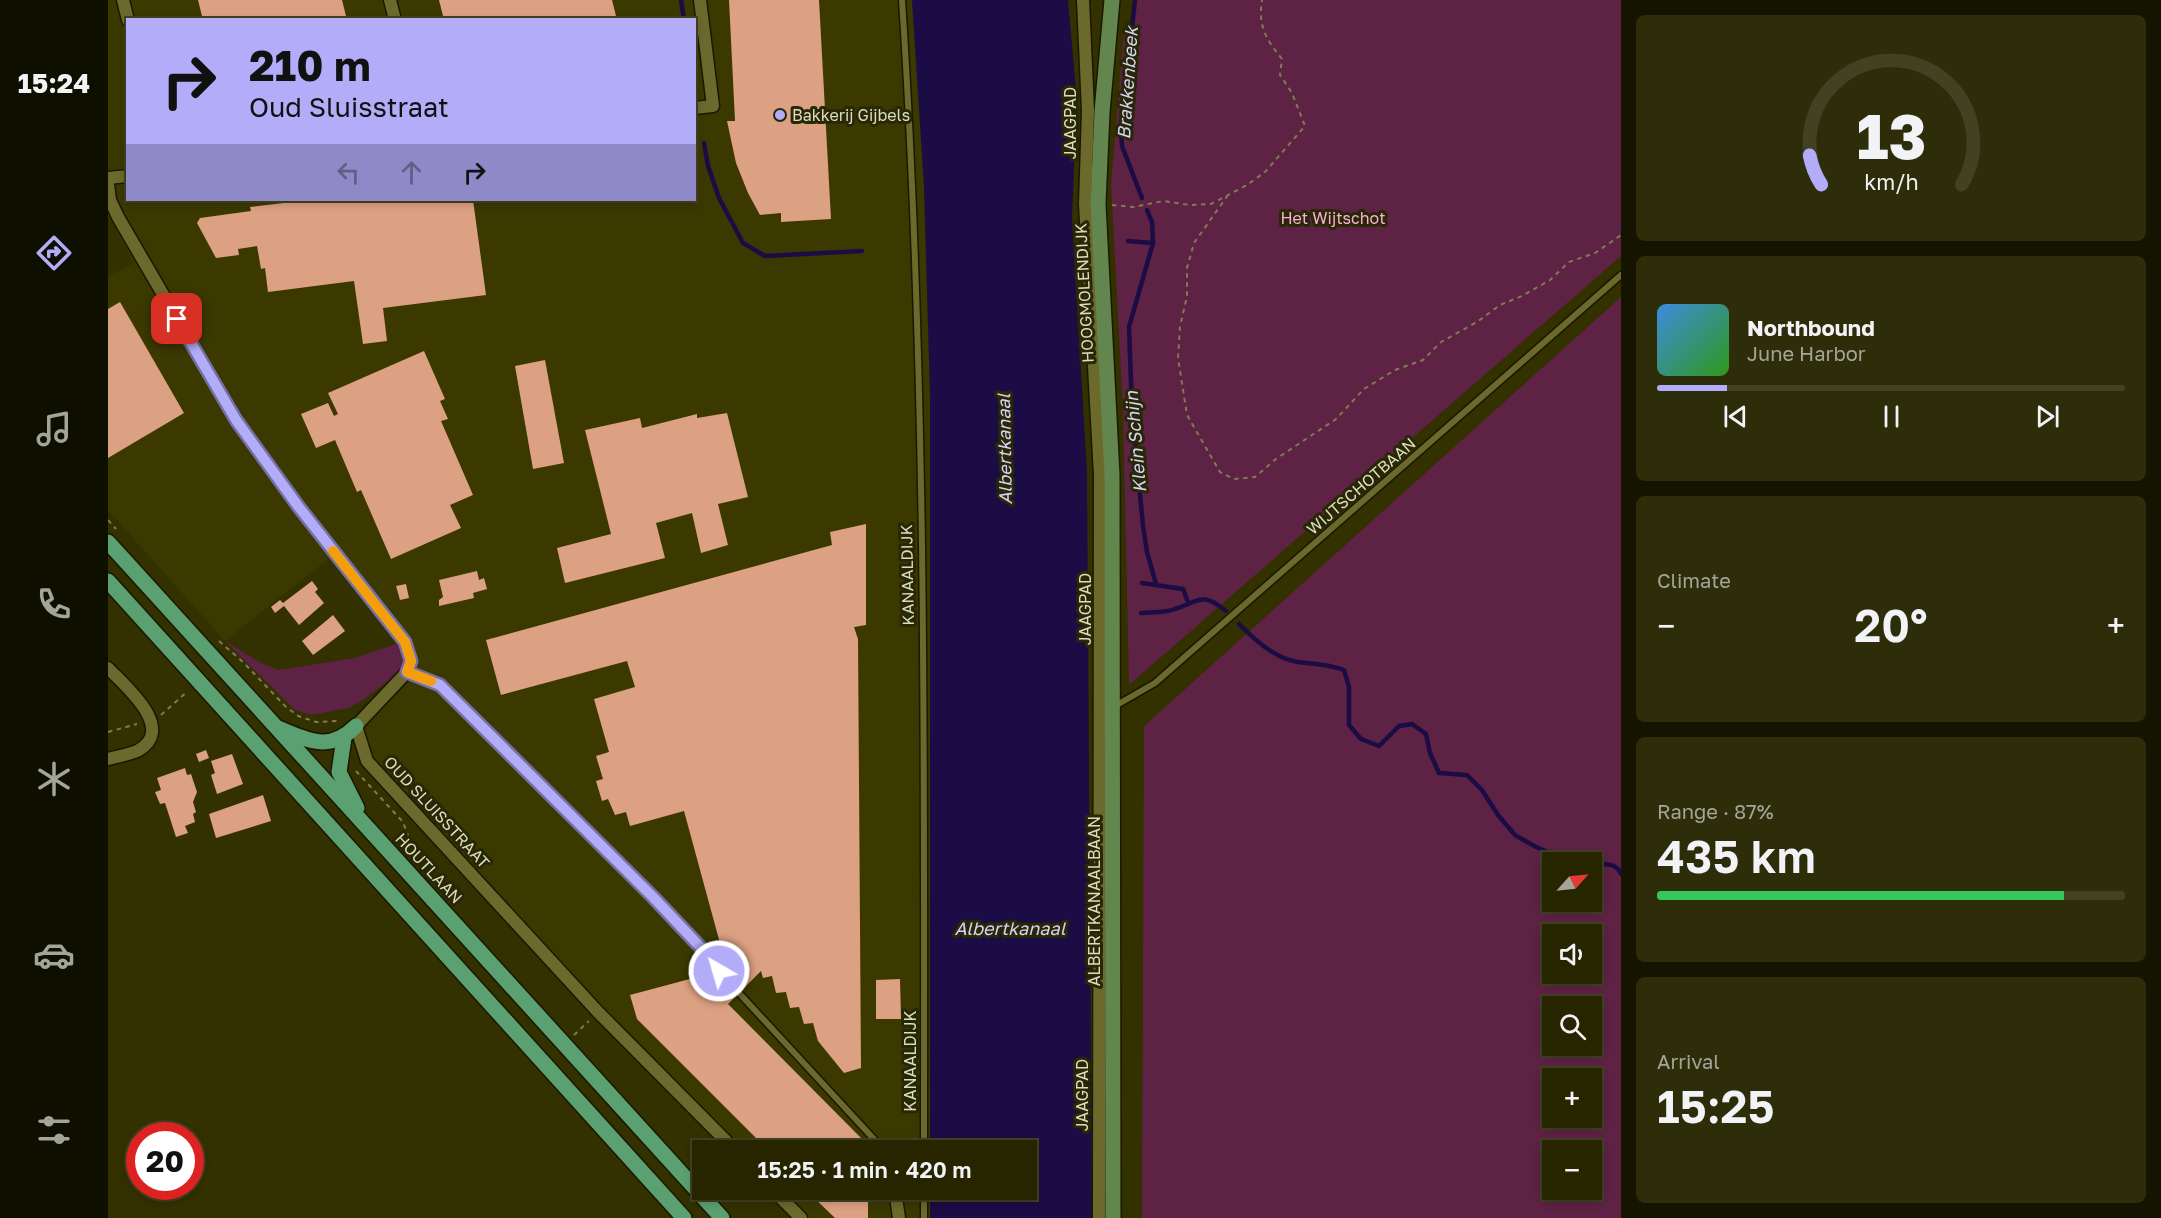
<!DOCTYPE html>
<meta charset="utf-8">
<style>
body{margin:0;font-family:"Golos Text",sans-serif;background:#2e2d0a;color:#f1f3f6;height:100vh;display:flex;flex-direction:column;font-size:22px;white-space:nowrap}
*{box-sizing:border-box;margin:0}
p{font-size:20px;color:#a4a599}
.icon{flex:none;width:33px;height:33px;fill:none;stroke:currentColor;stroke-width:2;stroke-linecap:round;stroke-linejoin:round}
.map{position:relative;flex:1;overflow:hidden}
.details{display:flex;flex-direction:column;gap:15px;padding:15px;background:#151400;width:540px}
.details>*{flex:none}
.guide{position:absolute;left:18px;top:18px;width:570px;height:183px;border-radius:0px;box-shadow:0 3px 9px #0003,0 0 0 2px #424222;background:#b3acf9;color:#111;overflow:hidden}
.needle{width:39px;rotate:63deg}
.fabs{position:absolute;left:1434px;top:852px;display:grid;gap:12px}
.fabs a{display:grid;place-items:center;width:60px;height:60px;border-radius:0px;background:#262500;box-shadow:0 3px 9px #0003,0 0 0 2px #424222;font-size:30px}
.speed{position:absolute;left:18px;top:1122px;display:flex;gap:12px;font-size:30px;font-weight:700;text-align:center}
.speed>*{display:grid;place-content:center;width:78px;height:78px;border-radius:50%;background:#262500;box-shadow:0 3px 9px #0003,0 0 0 2px #424222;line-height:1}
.speed .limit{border:9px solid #d22;background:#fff;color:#111}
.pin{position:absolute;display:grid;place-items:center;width:51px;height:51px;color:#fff;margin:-26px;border-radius:12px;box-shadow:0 3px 9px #0006}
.me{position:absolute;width:66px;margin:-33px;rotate:322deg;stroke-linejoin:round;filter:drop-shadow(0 0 4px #0008)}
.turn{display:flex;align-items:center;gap:21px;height:126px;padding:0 24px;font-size:27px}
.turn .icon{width:78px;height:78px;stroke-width:2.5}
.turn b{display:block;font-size:42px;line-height:51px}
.lanes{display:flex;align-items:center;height:57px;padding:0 24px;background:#0003;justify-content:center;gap:30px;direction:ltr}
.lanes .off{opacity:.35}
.big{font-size:45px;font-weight:600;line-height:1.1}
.details .card{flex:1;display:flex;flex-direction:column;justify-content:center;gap:9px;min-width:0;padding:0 21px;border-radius:9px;background:#2e2d0a}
.details .dial{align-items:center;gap:0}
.dial svg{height:156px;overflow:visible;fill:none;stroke:#424222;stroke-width:7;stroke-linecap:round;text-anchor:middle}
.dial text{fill:#f1f3f6;stroke:none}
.song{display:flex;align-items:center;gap:18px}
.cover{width:72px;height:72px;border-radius:9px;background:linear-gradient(135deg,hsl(210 70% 55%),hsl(110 70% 35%))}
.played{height:6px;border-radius:3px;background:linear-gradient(90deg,#b3acf9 15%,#424222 15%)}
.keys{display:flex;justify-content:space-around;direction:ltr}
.heat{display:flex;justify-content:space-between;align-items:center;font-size:33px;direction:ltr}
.charge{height:9px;border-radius:4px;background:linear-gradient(90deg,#34c759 87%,#424222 0)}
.trip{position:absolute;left:584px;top:1140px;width:345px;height:60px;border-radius:0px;background:#262500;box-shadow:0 3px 9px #0003,0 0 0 2px #424222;font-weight:600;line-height:60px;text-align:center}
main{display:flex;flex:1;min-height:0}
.menu{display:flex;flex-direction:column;width:108px;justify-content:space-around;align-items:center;background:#0f0f00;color:#a4a599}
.menu .icon{width:42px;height:42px}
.menu .active{color:#b3acf9}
.menu b{font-size:27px;color:#f1f3f6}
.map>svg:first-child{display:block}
</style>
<main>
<nav class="menu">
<b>15:24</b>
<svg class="icon active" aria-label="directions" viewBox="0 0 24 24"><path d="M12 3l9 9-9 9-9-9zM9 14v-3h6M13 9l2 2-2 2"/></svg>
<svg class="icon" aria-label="music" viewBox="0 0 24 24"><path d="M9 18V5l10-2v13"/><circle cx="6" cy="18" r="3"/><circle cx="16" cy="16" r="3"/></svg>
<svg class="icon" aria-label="phone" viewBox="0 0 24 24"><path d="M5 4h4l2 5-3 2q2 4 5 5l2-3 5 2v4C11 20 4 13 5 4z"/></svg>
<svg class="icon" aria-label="climate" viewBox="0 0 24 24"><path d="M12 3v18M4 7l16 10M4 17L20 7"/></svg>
<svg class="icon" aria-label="car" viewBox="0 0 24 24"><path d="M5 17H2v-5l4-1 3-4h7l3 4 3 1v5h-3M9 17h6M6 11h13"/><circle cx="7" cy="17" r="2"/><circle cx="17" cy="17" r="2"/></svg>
<svg class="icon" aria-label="filters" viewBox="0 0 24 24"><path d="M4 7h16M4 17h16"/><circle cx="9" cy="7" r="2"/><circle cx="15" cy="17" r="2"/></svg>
</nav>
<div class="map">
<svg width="1513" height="1218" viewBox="0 0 1513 1218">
<rect width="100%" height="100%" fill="#333100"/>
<g fill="#3b3900" fill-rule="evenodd">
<path d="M0,0H804L816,186L822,395V1150H627L259,761L248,726L293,680L301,651L227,554L117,641L0,510V276L26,263L0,215ZM20,20H586V200H20Z"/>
<path d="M665,1190H822V1218H693Z"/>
</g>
<g fill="#5e2244" fill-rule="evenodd">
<path d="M1026,0H1513V256L1021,685L1015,408L1003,184L1016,31L1023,28Z"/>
<path d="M1513,297V1218H1034L1036,726ZM1444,862H1484V902H1444ZM1444,934H1484V974H1444ZM1444,1006H1484V1046H1444ZM1444,1078H1484V1118H1444ZM1444,1150H1484V1190H1444Z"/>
<path d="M117,641L153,663L171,670L247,658L291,643L297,660L289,674L255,700L240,708L204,715L187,710Z"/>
</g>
<path fill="#1b0c45" d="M804,0H960L969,101L964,217L979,473L984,1218H822V1190H918V1150H822V395L816,186Z"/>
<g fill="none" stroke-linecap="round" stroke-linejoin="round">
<g stroke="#1b0c45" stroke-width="4.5">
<path d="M573,0L576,20"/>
<path d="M1027,0L1013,131L1014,146L1034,198"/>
<path d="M586,81L588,90"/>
<path d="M596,143L600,166L611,198L635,243L657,256L754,251"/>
<path d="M1039,210L1044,222L1045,243"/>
<path d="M1020,241L1045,243L1021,327L1024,409L1035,526L1039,552L1048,584"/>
<path d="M1034,583L1075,589L1080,602"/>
<path d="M1033,613C1044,612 1057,613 1067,609C1092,601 1094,591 1118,611"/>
<path d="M1131,624C1147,640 1166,658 1190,662C1206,664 1220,664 1236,670L1241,687V725L1253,739L1271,746L1291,726L1304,724L1318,734L1322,753L1331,773L1359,775L1374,790L1390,815L1407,835L1428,847L1463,862"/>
<path d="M1484,864C1495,864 1508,862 1513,874"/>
</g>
</g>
<g fill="#dca082">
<path d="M90,0H234L239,20H95Z"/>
<path d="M331,0H504L509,20H336Z"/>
<path d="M621,0H711L723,219L673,222V213L652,215L640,193L628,163L619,121H627Z"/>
<path d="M201,200H260V202L281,200H365L378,295L275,308L279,341L255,344L246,281L160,292L157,268L153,269L149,246L130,249L131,255L108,258L89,223L92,218L143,211L142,207Z"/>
<path d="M12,302L76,413L0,458V309Z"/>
<path d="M316,351L337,399L332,401L340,419L333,421L365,495L342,505L353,528L283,559L253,490L249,492L227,440L208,448L193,414L220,403L226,416L230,414L220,393Z"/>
<path d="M437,360L456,463L425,469L407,366Z"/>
<path d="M619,413L640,497L610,504L620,545L593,553L584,513L548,523L557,558L457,583L449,548L503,534L477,430L532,418L534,428L589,414V418Z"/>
<path d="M758,524V625L746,627L750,639L753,1068L736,1073L710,1041L705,1023L696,1024L691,1007L682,1008L678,992L668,993L664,976L655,978L653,971L620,1004L760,1145V1150H660L529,1019L522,995L619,969L576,811L522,826L518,812L507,815L500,799L494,801L488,781L495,779L488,756L501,752L486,699L527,687L519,661L393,695L378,640L724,545L722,532Z"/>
<path d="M369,571L371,580L376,578L379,589L365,593L366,598L331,606V600L335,597L331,580Z"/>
<path d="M204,581L210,589L207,592L216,603L191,625L176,606L167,613L163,607L172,600L175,603Z"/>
<path d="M298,584L301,598L292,600L288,586Z"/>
<path d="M225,615L237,631L205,655L194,641Z"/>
<path d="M98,750L101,758L91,762L88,754Z"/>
<path d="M124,754L135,784L109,794L103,775L107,773L103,761Z"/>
<path d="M77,768L79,775L83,774L89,792L85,802L88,812L85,814L87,822L77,826L80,833L68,837L57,803L52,804L47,792L53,790L49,778Z"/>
<path d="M155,795L163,821L108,838L101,814Z"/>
<path d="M792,979L793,1019H768V980Z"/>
<path d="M698,1190H760V1218H727Z"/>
</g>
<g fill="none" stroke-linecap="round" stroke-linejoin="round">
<defs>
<g id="lane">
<path d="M794,0C819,383 816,767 816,1150"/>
<path d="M299,672L332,685L545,897L595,950L611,971"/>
<path d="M1007,706L1047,683L1513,275"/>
<path d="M631,993L776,1150"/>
<path d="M816,1190V1218"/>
</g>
<g id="street">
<path d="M15,0L20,20"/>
<path d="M282,0L287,20"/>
<path d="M975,0L980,111L977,204L992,475L991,1218"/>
<path d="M586,108L605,106L592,0"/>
<path d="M0,178L20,176"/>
<path d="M0,184L2,200L10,217L128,420L190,506L297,642L303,661L299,672L248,726L259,761L490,1012L627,1150"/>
<path d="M0,668C17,686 68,728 31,750C22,755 10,756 0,759"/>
<path d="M665,1190L693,1218"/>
<path d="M787,1190L791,1218"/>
</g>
<path id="secondary" d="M1004,0L994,112L990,204L1004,475L1005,1218"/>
<g id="primary">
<path d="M0,542L614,1218"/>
<path d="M0,581L576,1218"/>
<path d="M170,728C200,740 221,753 248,726"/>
<path d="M236,738L231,772L249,808"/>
</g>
</defs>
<use href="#lane" stroke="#1a1800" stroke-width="9"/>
<use href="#street" stroke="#1a1800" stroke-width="15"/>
<use href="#secondary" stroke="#1a1800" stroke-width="18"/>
<use href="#primary" stroke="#1a1800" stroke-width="18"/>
<g stroke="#7d7c53" stroke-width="2" stroke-dasharray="4.5 4.5" stroke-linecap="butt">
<path d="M1120,195L1086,243L1079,268V296L1072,327L1070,358L1079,415L1112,472L1126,479L1147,477L1168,459L1228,419L1256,389L1287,370L1315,360L1333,342L1369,322L1392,305L1414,296L1442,280L1461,262L1487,253L1513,235"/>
<path d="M1004,205L1026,207L1055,201L1082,205L1103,204L1139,185L1157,172L1197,126L1184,93L1172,75L1174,59C1158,39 1150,27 1154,0"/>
<path d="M0,520L8,529"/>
<path d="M111,641L135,662L177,706L190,716L208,722L230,721"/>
<path d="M53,715L80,691"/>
<path d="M0,732L29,724"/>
<path d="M248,771L295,822L308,858"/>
<path d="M466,1035L481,1021"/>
</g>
<use href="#lane" stroke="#6b692c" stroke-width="6"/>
<use href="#street" stroke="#6b692c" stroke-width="12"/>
<use href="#secondary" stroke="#63854e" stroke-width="15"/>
<use href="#primary" stroke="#5ba070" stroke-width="15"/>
</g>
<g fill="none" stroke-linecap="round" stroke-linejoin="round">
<defs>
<path id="route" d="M69,319L128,420L190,506L297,642L303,661L299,672L332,685L545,897L595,950L611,971"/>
</defs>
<use href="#route" stroke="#7470a2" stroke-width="15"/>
<use href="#route" stroke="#b3acf9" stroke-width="10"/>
<path stroke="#f59e0b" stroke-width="10" d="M225,551L297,642L303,661L299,672L323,681"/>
</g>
<circle fill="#b3acf9" stroke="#282706" stroke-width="2" cx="672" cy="115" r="6"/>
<g text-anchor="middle" stroke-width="6" stroke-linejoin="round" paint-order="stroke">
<g font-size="16" fill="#ddddbe" stroke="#282706" text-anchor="start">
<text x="684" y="121">Bakkerij Gijbels</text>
</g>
<g font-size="16" fill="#ddddbe" stroke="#282706">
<text transform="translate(962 123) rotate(-90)" y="6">JAAGPAD</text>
<text transform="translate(976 293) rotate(-93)" y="6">HOOGMOLENDIJK</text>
<text transform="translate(1253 486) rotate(-41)" y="6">WIJTSCHOTBAAN</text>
<text transform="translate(799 575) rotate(-91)" y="6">KANAALDIJK</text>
<text transform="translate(977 609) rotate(-90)" y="6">JAAGPAD</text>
<text transform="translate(329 812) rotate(47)" y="6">OUD SLUISSTRAAT</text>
<text transform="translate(321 868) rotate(47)" y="6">HOUTLAAN</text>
<text transform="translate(986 901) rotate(-90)" y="6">ALBERTKANAALBAAN</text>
<text transform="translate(802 1061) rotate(-90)" y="6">KANAALDIJK</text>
<text transform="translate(974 1095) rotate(-90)" y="6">JAAGPAD</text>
</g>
<g font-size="16" fill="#fcaed6" stroke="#282706">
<text x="1225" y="224">Het Wijtschot</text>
</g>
<g font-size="18" font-style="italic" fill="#d4d2f7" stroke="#282706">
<text transform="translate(1020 83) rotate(-86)" y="6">Brakkenbeek</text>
<text transform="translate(1028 442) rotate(-95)" y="6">Klein Schijn</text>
<text transform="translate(897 449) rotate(-91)" y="6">Albertkanaal</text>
<text x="902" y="935">Albertkanaal</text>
</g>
</g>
</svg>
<div class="fabs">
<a><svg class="needle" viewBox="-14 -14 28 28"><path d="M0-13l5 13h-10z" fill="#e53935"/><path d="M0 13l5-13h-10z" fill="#a4a599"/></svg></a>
<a><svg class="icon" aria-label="sound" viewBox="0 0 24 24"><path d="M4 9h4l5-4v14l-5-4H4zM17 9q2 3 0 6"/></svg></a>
<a><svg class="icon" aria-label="search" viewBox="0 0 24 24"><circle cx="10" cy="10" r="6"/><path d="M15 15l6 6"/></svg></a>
<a>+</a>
<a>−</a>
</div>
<div class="speed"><div class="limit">20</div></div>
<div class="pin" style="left:69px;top:319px;background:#d93025"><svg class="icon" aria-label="arrive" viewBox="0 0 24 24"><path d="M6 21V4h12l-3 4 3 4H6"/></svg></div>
<svg class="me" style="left:611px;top:971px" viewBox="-20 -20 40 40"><circle r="17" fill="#b3acf9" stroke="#fff" stroke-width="3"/><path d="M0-11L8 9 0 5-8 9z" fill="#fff"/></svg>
<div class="trip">15:25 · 1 min · 420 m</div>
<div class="guide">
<div class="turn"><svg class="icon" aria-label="right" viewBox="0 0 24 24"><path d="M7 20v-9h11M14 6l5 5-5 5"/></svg><div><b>210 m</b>Oud Sluisstraat</div></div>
<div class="lanes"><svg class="icon off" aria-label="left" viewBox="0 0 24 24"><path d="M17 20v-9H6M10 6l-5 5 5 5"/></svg><svg class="icon off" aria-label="ahead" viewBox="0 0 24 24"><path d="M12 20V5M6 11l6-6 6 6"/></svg><svg class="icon" aria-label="right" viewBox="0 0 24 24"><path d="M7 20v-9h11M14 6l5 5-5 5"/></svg></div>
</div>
</div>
<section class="details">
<div class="card dial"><svg viewBox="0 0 100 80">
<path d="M14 69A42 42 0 1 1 86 69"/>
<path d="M14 69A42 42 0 0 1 8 54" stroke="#b3acf9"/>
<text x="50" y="56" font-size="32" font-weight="700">13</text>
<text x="50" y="72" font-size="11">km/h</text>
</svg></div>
<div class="card">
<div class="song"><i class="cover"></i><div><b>Northbound</b><p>June Harbor</p></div></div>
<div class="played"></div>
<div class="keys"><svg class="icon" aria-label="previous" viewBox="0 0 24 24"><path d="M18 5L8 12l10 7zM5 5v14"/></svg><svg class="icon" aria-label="pause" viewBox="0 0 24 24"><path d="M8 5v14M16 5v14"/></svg><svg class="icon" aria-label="next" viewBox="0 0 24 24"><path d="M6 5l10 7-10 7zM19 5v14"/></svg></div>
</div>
<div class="card"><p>Climate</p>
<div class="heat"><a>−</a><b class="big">20°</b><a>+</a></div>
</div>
<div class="card"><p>Range · 87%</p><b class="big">435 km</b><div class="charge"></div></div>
<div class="card"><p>Arrival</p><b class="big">15:25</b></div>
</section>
</main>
